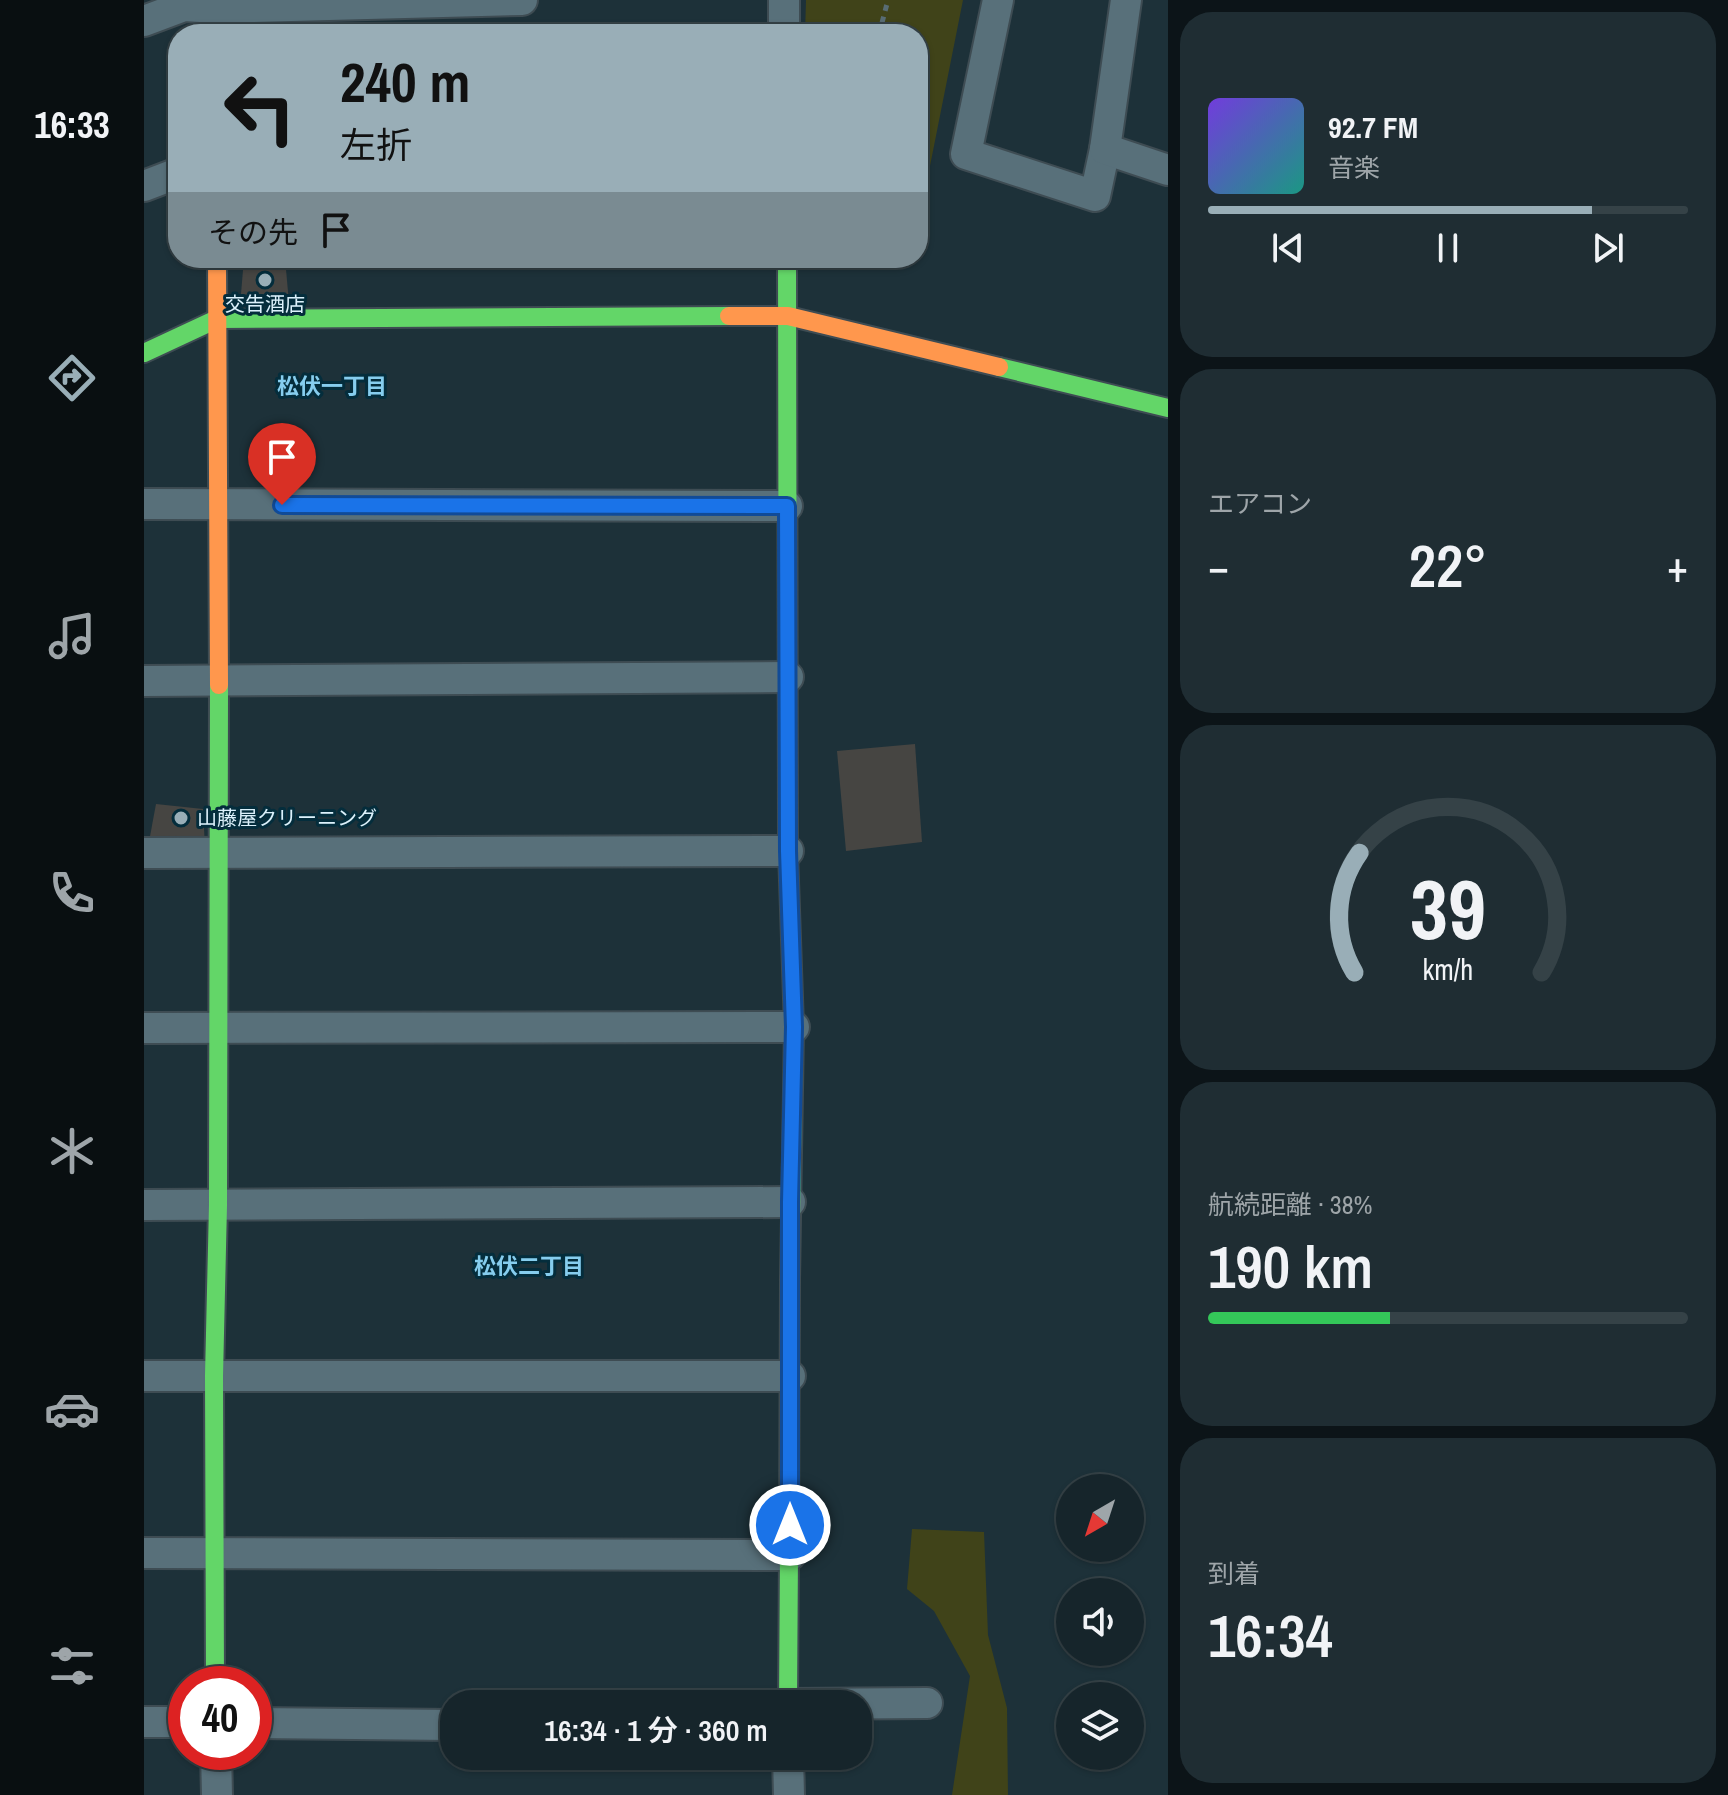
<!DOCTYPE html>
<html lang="ja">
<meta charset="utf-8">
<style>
body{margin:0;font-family:"Archivo Narrow","Noto Sans JP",sans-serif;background:#1f2d33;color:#f1f3f6;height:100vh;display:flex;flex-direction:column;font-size:30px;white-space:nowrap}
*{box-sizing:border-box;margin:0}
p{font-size:26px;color:#9ea5a9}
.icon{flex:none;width:44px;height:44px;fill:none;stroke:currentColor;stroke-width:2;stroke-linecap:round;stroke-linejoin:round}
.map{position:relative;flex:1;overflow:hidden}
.sheet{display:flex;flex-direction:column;gap:12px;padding:12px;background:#0c1418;width:560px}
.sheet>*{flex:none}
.hud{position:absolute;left:24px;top:24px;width:760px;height:244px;border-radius:32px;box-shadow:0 2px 6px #0004,0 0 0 2px #354247;background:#99aeb7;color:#111;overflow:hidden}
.needle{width:52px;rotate:219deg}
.tools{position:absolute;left:912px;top:1474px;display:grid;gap:16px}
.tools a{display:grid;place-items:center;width:88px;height:88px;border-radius:50%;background:#16252b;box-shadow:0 2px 6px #0004,0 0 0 2px #354247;font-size:40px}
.speed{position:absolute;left:24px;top:1666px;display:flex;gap:16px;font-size:40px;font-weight:700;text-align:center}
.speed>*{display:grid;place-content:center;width:104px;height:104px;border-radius:50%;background:#16252b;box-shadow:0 2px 6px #0004,0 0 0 2px #354247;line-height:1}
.speed .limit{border:12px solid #d22;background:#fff;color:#111}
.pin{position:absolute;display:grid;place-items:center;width:68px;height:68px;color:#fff;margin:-82px -34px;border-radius:50% 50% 50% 0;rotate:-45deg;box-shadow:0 0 8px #0007}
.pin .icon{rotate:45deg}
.me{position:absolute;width:88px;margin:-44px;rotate:0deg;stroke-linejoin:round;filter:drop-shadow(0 0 6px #0008)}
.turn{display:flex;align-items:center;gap:28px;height:168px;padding:0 40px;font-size:36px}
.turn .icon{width:104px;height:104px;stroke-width:2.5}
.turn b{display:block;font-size:56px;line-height:68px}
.then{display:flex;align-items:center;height:76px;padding:0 40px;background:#0003;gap:16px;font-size:30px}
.big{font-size:60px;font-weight:600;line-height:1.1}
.sheet .tile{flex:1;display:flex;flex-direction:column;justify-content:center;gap:12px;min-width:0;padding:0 28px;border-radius:32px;background:#1f2d33}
.sheet .dial{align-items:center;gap:0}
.dial svg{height:208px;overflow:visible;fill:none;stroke:#354247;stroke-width:7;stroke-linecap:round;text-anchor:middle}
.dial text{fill:#f1f3f6;stroke:none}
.song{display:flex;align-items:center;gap:24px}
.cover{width:96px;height:96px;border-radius:12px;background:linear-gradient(135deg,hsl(260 70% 55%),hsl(170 70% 35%))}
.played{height:8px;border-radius:4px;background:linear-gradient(90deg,#99aeb7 80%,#354247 80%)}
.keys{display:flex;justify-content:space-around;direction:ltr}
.heat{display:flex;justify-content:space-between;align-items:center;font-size:44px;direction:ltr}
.charge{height:12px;border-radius:6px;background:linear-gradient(90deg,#34c759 38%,#354247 0)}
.trip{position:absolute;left:296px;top:1690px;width:432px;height:80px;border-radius:32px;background:#16252b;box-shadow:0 2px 6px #0004,0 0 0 2px #354247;font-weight:600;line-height:80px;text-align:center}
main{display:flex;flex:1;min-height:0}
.tab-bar{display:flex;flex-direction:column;width:144px;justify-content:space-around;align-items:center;background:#090f11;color:#9ea5a9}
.tab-bar .icon{width:56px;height:56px}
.tab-bar .selected{color:#99aeb7}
.tab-bar b{font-size:36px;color:#f1f3f6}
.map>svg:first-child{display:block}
</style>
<main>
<nav class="tab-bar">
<b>16:33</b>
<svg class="icon selected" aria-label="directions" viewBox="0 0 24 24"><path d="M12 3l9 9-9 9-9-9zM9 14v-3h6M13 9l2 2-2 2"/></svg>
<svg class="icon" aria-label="music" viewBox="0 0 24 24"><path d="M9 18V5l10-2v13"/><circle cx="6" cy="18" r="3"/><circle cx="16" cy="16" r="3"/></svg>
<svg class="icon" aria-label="phone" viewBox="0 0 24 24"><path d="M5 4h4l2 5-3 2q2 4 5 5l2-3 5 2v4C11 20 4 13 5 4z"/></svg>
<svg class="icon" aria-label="climate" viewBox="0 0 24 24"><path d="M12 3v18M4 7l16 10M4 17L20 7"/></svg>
<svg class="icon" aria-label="car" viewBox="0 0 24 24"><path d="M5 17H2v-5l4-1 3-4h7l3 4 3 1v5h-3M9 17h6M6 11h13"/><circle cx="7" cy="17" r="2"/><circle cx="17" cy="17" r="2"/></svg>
<svg class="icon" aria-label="filters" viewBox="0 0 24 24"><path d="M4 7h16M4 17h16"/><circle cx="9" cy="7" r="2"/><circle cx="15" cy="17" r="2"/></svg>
</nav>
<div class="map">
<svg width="1024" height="1795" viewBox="0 0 1024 1795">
<rect width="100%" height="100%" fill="#1d3139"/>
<g fill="#404319">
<path d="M662,0H819L782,186L774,192V34H661Z"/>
<path d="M768,1529L840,1532L844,1635L863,1708L864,1795H808L826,1676L790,1611L763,1589Z"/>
</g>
<g fill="#464542">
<path d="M100,258H141L145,303L96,306Z"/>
<path d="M771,744L778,842L702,851L693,751Z"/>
<path d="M12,804L59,809L61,848L4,847Z"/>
</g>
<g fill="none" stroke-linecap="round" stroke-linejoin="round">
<defs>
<g id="street">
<path d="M640,0V34"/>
<path d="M854,0L822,154L951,196L961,149"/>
<path d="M982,0L961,149L1024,170"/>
<path d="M0,21L40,6L73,8L378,0"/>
<path d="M0,186L34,173"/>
<path d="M0,504L643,506"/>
<path d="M0,681L644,677"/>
<path d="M0,853L644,851"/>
<path d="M0,1028L650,1027"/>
<path d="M0,1205L646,1202"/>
<path d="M0,1376H646"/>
<path d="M0,1553L646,1555"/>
<path d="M644,1704L783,1703"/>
<path d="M0,1722H42"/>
<path d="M110,1723L310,1725"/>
<path d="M72,1752L73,1795"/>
<path d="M644,1756L645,1795"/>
</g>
<g id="fast">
<path d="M643,258L644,851L650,1027L646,1280"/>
<path d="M0,353L73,319L585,316"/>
<path d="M855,367L1024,408"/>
<path d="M71,1684L70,1376L74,1205L75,685"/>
<path d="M644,1704L645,1551"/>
</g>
<g id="slow">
<path d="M73,258L75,685"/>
<path d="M585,316H644L855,367"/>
<path d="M645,1551L646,1280"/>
</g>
</defs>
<use href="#street" stroke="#3e4c53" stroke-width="34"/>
<use href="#fast" stroke="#3e4c53" stroke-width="22"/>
<use href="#slow" stroke="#3e4c53" stroke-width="22"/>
<path stroke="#586c74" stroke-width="5" stroke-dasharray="6 6" stroke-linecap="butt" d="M735,34L744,0"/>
<use href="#street" stroke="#58707a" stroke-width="30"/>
<use href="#fast" stroke="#63d668" stroke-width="18"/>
<use href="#slow" stroke="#ff974d" stroke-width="18"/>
</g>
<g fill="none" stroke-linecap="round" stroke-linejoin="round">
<defs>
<path id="route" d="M138,505L643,506L644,851L650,1027L646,1202V1525"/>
</defs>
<use href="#route" stroke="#114b97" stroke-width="20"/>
<use href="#route" stroke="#1a73e8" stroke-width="14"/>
</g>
<g fill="#99aeb7" stroke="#042d3c" stroke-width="3">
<circle cx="121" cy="280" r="8"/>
<circle cx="37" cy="818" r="8"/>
</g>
<g text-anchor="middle" stroke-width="6" stroke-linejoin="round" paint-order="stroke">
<g font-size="20" fill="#dcf1fb" stroke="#042d3c">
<text x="121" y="311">交告酒店</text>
<text x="53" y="825" text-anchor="start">山藤屋クリーニング</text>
</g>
<g font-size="22" font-weight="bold" fill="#86cdee" stroke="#042d3c">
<text x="188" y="394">松伏一丁目</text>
<text x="385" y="1274">松伏二丁目</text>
</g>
</g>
</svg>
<div class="tools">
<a><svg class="needle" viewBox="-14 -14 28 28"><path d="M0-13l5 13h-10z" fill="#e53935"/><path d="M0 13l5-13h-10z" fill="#9ea5a9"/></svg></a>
<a><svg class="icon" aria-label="sound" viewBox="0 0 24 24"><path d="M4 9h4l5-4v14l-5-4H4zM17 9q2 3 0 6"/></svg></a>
<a><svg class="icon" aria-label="layers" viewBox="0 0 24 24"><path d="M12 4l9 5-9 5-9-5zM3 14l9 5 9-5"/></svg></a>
</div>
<div class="speed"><div class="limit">40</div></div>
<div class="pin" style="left:138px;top:505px;background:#d93025"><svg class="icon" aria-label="arrive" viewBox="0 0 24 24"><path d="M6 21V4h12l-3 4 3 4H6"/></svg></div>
<svg class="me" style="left:646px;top:1525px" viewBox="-20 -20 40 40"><circle r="17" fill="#1a73e8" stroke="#fff" stroke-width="3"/><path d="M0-11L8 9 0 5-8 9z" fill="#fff"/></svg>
<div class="trip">16:34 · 1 分 · 360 m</div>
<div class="hud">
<div class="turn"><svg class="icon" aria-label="left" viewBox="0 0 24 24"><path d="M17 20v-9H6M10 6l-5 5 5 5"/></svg><div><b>240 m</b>左折</div></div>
<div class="then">その先<svg class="icon" aria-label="arrive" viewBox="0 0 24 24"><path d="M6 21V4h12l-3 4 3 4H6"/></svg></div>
</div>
</div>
<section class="sheet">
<div class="tile">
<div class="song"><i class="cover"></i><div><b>92.7 FM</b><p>音楽</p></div></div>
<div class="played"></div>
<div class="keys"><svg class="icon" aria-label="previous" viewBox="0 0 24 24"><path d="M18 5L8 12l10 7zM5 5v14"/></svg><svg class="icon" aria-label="pause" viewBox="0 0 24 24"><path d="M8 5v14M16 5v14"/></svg><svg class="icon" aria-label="next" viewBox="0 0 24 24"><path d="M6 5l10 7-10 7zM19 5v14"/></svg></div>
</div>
<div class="tile"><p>エアコン</p>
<div class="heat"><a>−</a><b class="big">22°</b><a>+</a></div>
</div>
<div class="tile dial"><svg viewBox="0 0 100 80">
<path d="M14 69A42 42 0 1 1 86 69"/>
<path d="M14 69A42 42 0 0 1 16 23" stroke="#99aeb7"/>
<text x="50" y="56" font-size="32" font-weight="700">39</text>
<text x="50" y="72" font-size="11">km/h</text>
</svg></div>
<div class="tile"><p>航続距離 · 38%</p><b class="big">190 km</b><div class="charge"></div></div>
<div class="tile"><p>到着</p><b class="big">16:34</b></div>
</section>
</main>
